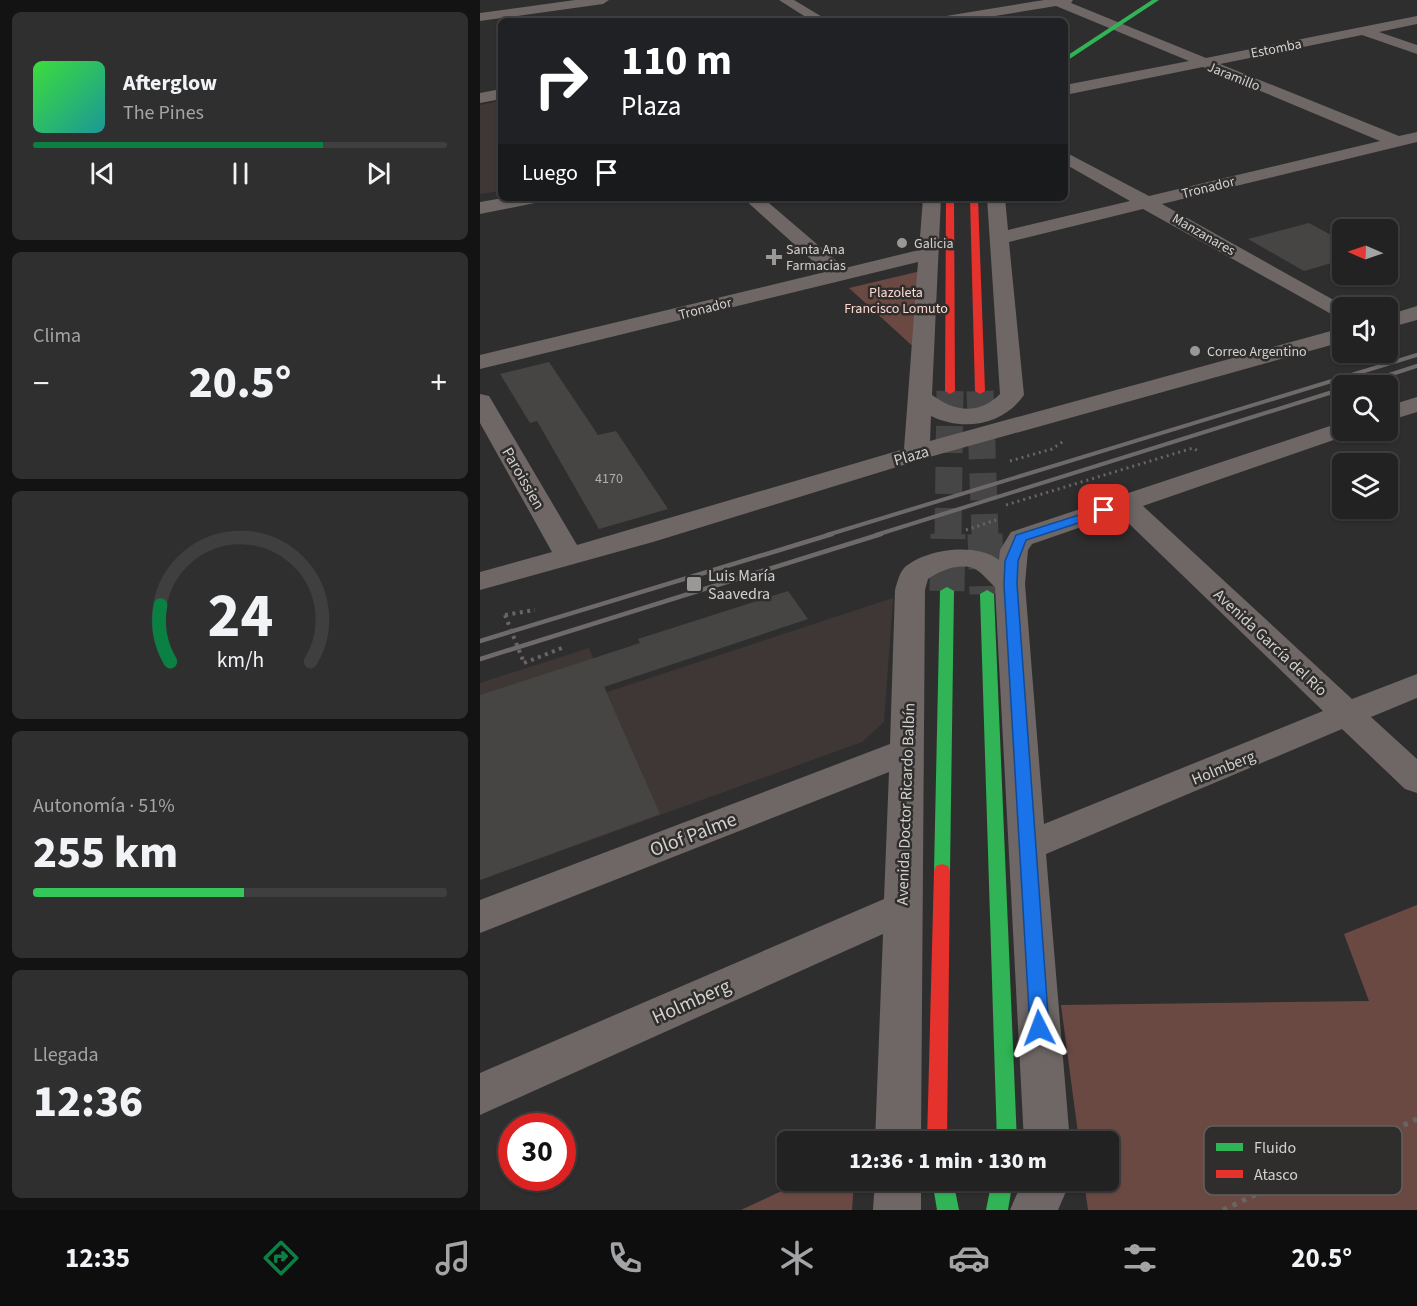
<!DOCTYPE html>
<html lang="es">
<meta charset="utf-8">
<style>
body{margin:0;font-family:"Source Sans 3",sans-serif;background:#2f2f2f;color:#f1f3f6;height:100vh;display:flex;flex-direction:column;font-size:22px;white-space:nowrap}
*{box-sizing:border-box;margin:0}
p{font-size:20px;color:#a3a4a5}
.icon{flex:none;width:33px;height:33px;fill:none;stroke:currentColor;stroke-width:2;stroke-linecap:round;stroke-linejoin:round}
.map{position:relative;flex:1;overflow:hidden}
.side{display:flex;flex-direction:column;gap:12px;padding:12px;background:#131313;width:480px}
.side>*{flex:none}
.hud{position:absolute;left:18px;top:18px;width:570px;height:183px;border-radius:9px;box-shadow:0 2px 4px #0004,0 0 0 2px #403f40;background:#202124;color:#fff;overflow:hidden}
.needle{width:39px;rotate:272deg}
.controls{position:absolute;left:852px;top:219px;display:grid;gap:12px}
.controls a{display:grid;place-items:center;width:66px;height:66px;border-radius:9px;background:#232222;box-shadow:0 2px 4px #0004,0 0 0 2px #403f40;font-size:30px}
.speed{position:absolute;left:18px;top:1113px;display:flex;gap:12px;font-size:30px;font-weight:700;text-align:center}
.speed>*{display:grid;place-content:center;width:78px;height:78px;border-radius:50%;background:#232222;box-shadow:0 2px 4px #0004,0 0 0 2px #403f40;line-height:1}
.speed .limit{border:9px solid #d22;background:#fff;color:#111}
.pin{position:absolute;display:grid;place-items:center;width:51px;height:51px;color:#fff;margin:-26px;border-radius:12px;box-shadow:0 3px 9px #0006}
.me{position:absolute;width:66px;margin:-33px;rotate:357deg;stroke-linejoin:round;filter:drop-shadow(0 0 4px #0008)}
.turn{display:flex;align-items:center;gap:21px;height:126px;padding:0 24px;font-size:27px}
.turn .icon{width:78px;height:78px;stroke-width:2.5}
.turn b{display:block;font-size:42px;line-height:51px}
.then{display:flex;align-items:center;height:57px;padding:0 24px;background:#0003;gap:12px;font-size:22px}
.big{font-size:45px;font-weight:800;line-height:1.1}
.side .widget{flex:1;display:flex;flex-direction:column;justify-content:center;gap:9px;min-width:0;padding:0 21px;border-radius:9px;background:#2f2f2f}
.side .dial{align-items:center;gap:0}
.dial svg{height:156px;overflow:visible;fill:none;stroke:#403f40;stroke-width:7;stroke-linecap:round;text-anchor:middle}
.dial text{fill:#f1f3f6;stroke:none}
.song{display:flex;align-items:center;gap:18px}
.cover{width:72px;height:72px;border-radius:9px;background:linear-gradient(135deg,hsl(120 70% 55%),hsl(180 70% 35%))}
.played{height:6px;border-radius:3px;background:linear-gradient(90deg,#0b8043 70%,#403f40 70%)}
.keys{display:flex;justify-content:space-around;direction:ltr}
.heat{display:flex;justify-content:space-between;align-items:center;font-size:33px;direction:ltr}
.charge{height:9px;border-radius:4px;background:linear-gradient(90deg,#34c759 51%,#403f40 0)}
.trip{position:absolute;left:297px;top:1131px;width:342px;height:60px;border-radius:9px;background:#232222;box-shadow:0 2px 4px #0004,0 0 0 2px #403f40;font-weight:800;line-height:60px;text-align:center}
.menu{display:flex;height:96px;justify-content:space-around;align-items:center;background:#0e0e0e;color:#a3a4a5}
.menu .icon{width:42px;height:42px}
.menu .current{color:#0b8043}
.menu b{font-size:27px;color:#f1f3f6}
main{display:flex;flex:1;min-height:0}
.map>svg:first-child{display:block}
</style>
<main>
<section class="side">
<div class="widget">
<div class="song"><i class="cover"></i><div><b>Afterglow</b><p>The Pines</p></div></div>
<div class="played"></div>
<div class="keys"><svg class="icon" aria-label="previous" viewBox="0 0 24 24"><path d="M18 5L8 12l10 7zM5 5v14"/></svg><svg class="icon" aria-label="pause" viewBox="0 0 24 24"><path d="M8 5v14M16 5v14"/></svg><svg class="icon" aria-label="next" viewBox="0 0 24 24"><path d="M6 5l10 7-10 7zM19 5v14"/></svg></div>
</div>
<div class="widget"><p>Clima</p>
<div class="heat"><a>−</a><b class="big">20.5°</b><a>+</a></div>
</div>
<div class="widget dial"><svg viewBox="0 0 100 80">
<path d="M14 69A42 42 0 1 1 86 69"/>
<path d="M14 69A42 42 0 0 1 9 40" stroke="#0b8043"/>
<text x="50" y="56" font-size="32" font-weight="700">24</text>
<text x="50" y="72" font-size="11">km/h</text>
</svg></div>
<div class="widget"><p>Autonomía · 51%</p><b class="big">255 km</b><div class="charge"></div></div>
<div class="widget"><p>Llegada</p><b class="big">12:36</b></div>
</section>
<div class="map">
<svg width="937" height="1210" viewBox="0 0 937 1210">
<rect width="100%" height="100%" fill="#2f2e2e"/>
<g fill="#3f3736">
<path d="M21,101V191L0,194V105Z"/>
<path d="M413,598L404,722L382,742L0,880V683L109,648L127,692Z"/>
</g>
<g fill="#6b4943">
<path d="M441,271L439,352L369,288Z"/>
<path d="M937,905V1210H608L604,1181L628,1180V1142L599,1141L581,1005L889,1001L864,934Z"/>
<path d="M325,1180L374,1181L372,1210H261Z"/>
</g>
<g fill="#464544">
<path d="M829,223L862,241V260L824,271L768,239Z"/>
<path d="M69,362L118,435L136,431L188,509L119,529L57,421L50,423L20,374Z"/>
<path d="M308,591L328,619L124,687L180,814L0,880V695L160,643L158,639Z"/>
</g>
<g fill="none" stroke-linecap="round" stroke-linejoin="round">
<g stroke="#474646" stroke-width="27" stroke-dasharray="27 14" stroke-linecap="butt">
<path d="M500,391L505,535"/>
<path d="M468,535L470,391"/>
</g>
<g stroke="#474646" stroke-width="35" stroke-dasharray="35 17" stroke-linecap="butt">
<path d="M505,534L507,594"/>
<path d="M467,591L468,534"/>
</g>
<g stroke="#696564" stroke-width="3" stroke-dasharray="2 4" stroke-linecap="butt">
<path d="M530,461L572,449L585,440"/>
<path d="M526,505L713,448L718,451"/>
<path d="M486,530L516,520"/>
</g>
<g stroke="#696564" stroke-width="4" stroke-dasharray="3 4.5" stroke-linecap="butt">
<path d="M25,615L55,610"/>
<path d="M44,663L82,648"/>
</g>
<path stroke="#696564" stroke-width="5" stroke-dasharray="4.5 6" stroke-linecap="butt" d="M743,1210L937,1119"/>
<g fill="#6e6765" fill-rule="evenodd">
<path d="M95,0H129L123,4L0,21V13Z"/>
<path d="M299,0H314L349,21H332Z"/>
<path d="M564,0H593L591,3L726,58L937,16V24L899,32L937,45V54L882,35L740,64L919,136L937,132V142L682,204L868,308H862V320L663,209L529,242L544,395C523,425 484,432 451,416L450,441L862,328V342L446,458L173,542L0,590V572L72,552L0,423V394L9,396L12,401L97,545L424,449L438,262L0,369V355L345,272L263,198H283L365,268L439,250L443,198H461L452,395C475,412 499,415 520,394L507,198H525L528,230L650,201L585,164V152L669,196L900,141L723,67L585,95V85L709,61L576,6L484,21H453L460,17Z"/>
<path d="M21,89V99L0,103V93Z"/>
<path d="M23,198H62L60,202L0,214V202Z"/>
<path d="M937,306V320L908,328V315Z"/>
<path d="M937,397V412L908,421V406Z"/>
<path d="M862,422V430H873L871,434L663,506L872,699L937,674V698L891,717L937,759V793L925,789L862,729L566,854L590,1142H544L515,587C509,582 501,571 493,568C478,563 459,571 448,579L445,590L441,1142H395L403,934L0,1115V1073L404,899L409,772L0,933V900L410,744L415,590C417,583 419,574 424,568C445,549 496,542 519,560L520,550L531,532ZM639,514L843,711L564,824L545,584L548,550L552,544Z"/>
<path d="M395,1180H441V1210H393Z"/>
<path d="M543,1180H591L578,1210H530Z"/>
</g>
<g fill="#30b455" fill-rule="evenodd">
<path d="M672,0H679L585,62V57Z"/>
<path d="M467,587L474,591L470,871L468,876L462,878L456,876L454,871L460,591Z"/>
<path d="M507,590L514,594L537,1142H517L500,594Z"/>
<path d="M452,1180H473L479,1210H457Z"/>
<path d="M512,1180H533L528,1210H506Z"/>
</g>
<g fill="#e5322d" fill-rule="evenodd">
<path d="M466,198H474L475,391L470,394L465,391Z"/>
<path d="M490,198H498L505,391L500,394L495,391Z"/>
<path d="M462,864L468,866L470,871L467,1142H447L454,871L456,866Z"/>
</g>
<g stroke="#6e6a6a" stroke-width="4">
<path d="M875,386L937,366"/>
<path d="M347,535L937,355"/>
<path d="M396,535L862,389"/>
</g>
<g stroke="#6e6a6a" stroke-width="4.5">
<path d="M0,641L352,534"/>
<path d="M0,659L401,534"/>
</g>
<path stroke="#696564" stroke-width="4" stroke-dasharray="3 4.5" stroke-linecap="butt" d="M25,615L44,663"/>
</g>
<path fill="#1a73e8" stroke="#114b97" stroke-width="1.5" d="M624,507L631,510L629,513L546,540L538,561L537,584L569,1028L566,1034L559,1037L552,1034L550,1028L524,584L525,561L536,535Z"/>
<g fill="#999897" stroke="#302e2d" stroke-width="2">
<circle cx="422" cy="243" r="6"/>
<path d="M291 248h6v6h6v6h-6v6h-6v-6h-6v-6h6z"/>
<circle cx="715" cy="351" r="6"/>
<rect x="206" y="576" width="16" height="16" rx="3"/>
</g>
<g text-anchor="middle" stroke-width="5" stroke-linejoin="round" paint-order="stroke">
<g font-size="14" fill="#d2d1d0" stroke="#302e2d">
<text transform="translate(796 48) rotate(-11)" y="5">Estomba</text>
<text transform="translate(754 76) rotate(22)" y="5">Jaramillo</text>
<text transform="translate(728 187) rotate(-14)" y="5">Tronador</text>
<text transform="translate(724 234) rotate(30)" y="5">Manzanares</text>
<text transform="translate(225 308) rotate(-14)" y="5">Tronador</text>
</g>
<g font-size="14" fill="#d2d1d0" stroke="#302e2d" text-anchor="start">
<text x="434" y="248">Galicia</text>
<text x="306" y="254">Santa Ana<tspan x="306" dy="16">Farmacias</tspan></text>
<text x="727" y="356">Correo Argentino</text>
</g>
<g font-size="14" fill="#fbd9d2" stroke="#302e2d">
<text x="416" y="297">Plazoleta<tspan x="416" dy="16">Francisco Lomuto</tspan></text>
</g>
<g font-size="14" fill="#afaead">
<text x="129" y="483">4170</text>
</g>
<g font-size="16" fill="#d2d1d0" stroke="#302e2d">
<text transform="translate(431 455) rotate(-16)" y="6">Plaza</text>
<text transform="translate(44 478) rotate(60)" y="6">Paroissien</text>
<text transform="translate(791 642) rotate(43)" y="6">Avenida García del Río</text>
<text transform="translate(743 767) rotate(-22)" y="6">Holmberg</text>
<text transform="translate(425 804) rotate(-88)" y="6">Avenida Doctor Ricardo Balbín</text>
</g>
<g font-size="16" fill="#d2d1d0" stroke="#302e2d" text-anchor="start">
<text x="228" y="581">Luis María<tspan x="228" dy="18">Saavedra</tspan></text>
</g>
<g font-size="20" fill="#d2d1d0" stroke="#302e2d">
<text transform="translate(213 834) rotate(-21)" y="7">Olof Palme</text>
<text transform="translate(211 1001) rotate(-24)" y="7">Holmberg</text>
</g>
</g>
<rect x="724" y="1126" width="198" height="69" rx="9" fill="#302e2d" stroke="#615f5e" stroke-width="1.5"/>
<rect x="736" y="1143" width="27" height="8" fill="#30b455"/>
<rect x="736" y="1170" width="27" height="8" fill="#e5322d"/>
<g font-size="16" fill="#d2d1d0">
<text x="774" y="1153">Fluido</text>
<text x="774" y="1180">Atasco</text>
</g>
</svg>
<div class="controls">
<a><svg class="needle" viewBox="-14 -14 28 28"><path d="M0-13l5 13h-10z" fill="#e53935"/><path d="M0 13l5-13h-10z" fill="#a3a4a5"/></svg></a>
<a><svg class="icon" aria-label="sound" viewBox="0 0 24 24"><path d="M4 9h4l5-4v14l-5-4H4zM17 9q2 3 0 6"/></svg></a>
<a><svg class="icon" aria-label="search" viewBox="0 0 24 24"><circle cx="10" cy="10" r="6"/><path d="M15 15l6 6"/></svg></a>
<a><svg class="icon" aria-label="layers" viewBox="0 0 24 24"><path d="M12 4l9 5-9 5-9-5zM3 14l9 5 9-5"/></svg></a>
</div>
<div class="speed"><div class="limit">30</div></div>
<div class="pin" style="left:624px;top:510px;background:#d93025"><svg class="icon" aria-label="arrive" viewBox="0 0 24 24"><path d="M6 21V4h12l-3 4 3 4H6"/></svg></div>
<svg class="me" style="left:559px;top:1028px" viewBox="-20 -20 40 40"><path d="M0-17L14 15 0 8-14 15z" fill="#1a73e8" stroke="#fff" stroke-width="4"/></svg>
<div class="trip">12:36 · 1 min · 130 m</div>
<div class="hud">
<div class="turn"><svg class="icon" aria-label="right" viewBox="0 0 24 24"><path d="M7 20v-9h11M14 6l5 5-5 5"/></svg><div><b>110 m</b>Plaza</div></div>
<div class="then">Luego<svg class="icon" aria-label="arrive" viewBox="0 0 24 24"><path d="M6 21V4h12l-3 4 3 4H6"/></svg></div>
</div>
</div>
</main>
<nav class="menu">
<b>12:35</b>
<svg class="icon current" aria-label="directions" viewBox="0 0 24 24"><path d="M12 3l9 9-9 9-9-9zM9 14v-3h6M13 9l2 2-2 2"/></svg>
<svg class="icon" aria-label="music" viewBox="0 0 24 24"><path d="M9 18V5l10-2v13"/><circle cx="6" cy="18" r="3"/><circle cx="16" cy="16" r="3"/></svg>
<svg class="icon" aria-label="phone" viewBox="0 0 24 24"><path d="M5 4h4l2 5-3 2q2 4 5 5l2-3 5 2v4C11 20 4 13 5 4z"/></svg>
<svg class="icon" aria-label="climate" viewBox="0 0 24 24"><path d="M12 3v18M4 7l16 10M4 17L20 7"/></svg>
<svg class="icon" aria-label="car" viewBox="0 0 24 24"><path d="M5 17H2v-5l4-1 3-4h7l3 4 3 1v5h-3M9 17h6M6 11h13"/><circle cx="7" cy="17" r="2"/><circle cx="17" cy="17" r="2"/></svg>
<svg class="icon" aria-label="filters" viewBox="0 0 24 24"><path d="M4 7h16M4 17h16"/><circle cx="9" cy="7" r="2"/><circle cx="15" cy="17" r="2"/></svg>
<b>20.5°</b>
</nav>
